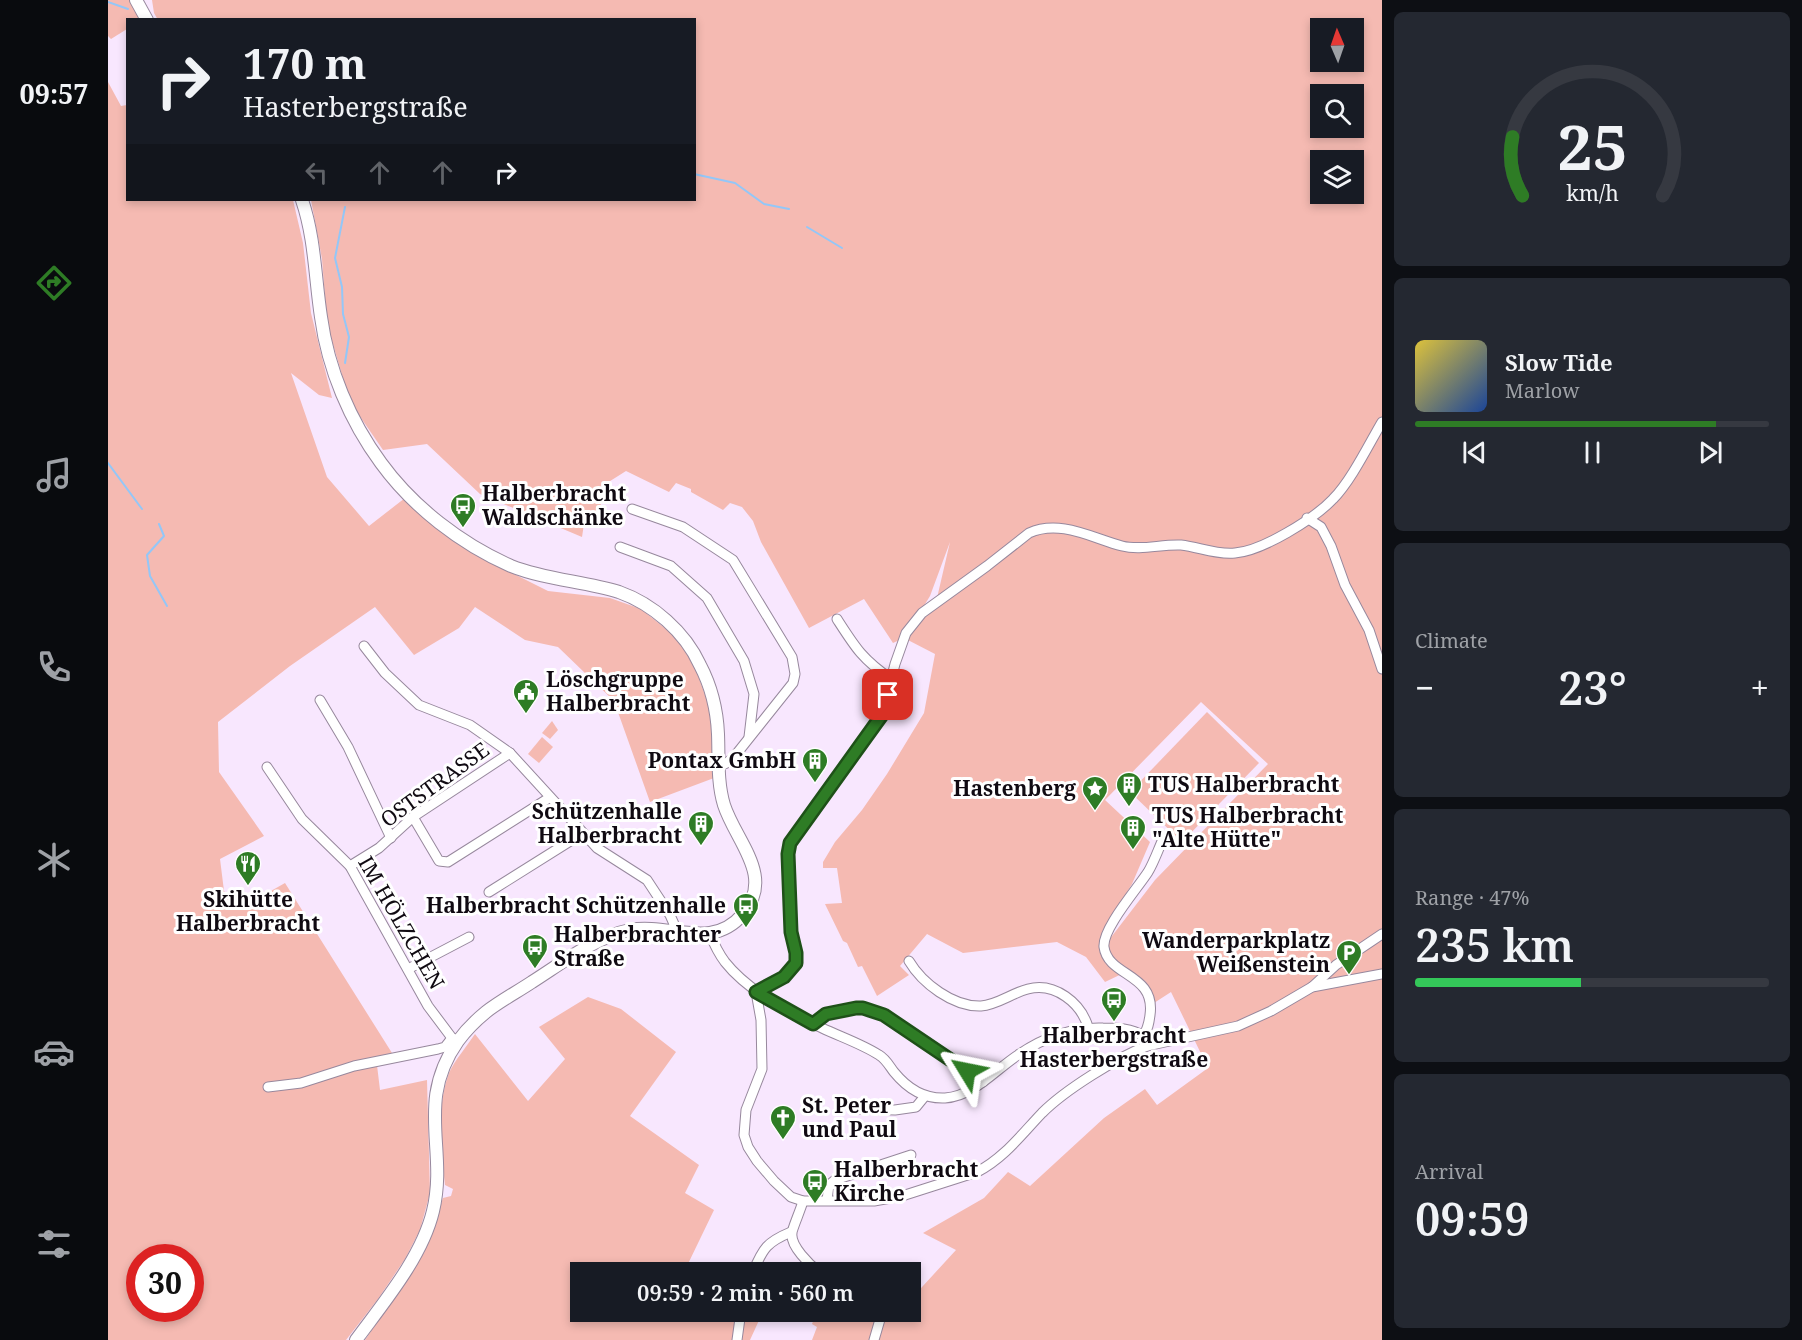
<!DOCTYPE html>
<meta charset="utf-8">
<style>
body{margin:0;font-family:"Noto Serif",serif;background:#242831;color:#f1f3f6;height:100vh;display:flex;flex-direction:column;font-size:22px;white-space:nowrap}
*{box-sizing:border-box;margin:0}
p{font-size:20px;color:#9ea1a6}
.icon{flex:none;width:33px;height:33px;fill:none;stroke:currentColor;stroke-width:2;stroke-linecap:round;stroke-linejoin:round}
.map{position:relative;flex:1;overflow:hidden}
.panel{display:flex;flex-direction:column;gap:12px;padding:12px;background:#0d0f14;width:420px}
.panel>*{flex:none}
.guide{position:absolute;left:18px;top:18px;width:570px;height:183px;border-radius:0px;box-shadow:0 3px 9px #0003;background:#171b24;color:#f1f3f6;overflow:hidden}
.needle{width:39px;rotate:358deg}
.controls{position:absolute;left:1202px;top:18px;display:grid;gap:12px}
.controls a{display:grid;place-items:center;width:54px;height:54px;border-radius:0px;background:#171b24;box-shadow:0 3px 9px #0003;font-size:30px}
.speed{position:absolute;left:18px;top:1244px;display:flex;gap:12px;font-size:30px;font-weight:700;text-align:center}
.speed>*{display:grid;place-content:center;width:78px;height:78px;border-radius:50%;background:#171b24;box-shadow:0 3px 9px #0003;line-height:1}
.speed .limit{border:9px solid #d22;background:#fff;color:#111}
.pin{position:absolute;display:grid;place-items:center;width:51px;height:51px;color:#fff;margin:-26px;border-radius:12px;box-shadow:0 3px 9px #0006}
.me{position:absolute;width:66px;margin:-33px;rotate:305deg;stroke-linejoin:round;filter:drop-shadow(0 0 4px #0008)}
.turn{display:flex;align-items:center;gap:21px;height:126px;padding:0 18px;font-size:27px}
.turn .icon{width:78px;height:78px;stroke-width:2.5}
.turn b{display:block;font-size:42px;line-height:51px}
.lanes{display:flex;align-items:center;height:57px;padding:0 18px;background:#0003;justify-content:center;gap:30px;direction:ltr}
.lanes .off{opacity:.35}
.big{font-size:45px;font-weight:600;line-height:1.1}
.panel .tile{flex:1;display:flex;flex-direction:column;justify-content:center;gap:9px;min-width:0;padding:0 21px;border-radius:9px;background:#242831}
.panel .dial{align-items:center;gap:0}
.dial svg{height:156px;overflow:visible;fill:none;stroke:#363941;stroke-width:7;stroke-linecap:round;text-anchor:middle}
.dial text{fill:#f1f3f6;stroke:none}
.song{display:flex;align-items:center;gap:18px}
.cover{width:72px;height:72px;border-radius:9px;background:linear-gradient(135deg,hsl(50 70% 55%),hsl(220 70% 35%))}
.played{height:6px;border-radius:3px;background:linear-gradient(90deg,#2e7c25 85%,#363941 85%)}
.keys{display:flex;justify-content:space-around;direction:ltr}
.heat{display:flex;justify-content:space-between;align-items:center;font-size:33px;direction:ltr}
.charge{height:9px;border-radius:4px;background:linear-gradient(90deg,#34c759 47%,#363941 0)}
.trip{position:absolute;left:462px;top:1262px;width:351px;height:60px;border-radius:0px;background:#171b24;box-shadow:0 3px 9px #0003;font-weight:600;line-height:60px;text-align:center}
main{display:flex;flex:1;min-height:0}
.tabs{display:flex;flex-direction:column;width:108px;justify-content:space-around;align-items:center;background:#090b0e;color:#9ea1a6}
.tabs .icon{width:42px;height:42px}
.tabs .on{color:#2e7c25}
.tabs b{font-size:27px;color:#f1f3f6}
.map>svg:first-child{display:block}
</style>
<main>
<nav class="tabs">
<b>09:57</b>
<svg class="icon on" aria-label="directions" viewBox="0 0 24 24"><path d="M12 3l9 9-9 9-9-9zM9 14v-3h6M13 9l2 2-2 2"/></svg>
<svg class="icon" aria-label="music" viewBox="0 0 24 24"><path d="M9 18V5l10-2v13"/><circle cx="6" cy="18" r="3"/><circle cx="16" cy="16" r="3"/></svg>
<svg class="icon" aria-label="phone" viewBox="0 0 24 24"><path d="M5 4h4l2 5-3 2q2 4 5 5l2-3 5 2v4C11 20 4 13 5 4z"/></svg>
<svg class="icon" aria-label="climate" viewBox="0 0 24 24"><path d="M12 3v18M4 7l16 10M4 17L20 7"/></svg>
<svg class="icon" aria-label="car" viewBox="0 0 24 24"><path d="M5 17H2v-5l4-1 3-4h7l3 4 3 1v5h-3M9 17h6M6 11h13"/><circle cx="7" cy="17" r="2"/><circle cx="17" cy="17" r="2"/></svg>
<svg class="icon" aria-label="filters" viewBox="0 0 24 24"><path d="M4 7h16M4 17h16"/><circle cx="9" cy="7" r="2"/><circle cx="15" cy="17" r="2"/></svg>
</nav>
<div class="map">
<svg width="1274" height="1340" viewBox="0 0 1274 1340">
<rect width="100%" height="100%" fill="#f8e7fe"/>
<g fill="#f5bab2" fill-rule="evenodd">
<path d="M0,0H22L33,19L20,20L19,29L3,39L0,36Z"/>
<path d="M44,0H1274V1340H704L709,1327L704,1324L709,1311H768L782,1320L791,1311H802L803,1299L848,1250L815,1233L876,1198L900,1172L922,1186L996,1118L1037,1089L1049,1105L1100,1068L1063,992L1046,1003L1038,982L1022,970L997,982L978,957L949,942L855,953L819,934L792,966L801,975L769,996L754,966L750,967L739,943L735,941L717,904L734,903L729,868H715V862L727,842L754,810L779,774L816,713L827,654L796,638L785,643L756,599L701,628L653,542L645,521L634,507L622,503L615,510L583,492V489L568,483L561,492L518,471L499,483L488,521L476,524L474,537L372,494L319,444L275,450L242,402L219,324L214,259L203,200H586V20H50L46,13ZM1212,28H1245V62H1212ZM1212,94H1245V128H1212ZM1212,160H1245V194H1212ZM842,542L829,598L806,622L822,596ZM1093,702L1160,764L1047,880L1004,936L991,946L994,933L1024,884L1042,842L997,800Z"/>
<path d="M0,82L13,106L19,105L20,200H185L195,243L203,313L224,398L211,395L183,373L219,477L261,526L297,498L382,562L440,591L502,598L533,609L563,633L583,656L601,706L605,725L606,778L542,802L506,701L450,647L417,640L367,607L351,628L306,655L267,607L182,666L110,722L111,772L156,836L112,859L116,891L129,910L177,883L284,1053L268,1057L272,1090L319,1080L322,1193L312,1230L297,1259L270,1299L238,1340H0ZM32,1257H82V1308H32Z"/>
<path d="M1099,712L1151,763L1074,842L1022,792Z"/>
<path d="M444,721L450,730L442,739L434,733Z"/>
<path d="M434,737L445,747L431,763L420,754Z"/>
<path d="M480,997L513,1009L568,1052L522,1116L591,1165L577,1193L606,1210L578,1268L581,1272H472V1311H612L635,1320L639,1311L653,1316L642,1340H257L316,1253L335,1198L343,1196L345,1189L337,1185C333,1149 328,1108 341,1073C347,1060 359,1046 367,1034L420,1101L457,1059L431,1027Z"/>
</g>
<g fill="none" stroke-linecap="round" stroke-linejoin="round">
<g stroke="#93c7f8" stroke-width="2">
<path d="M0,2L20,9"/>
<path d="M586,174L627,183L656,204L681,209"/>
<path d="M237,207L227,258L234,287L235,314L241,337L237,363"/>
<path d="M699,227L734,248"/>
<path d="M0,463L34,509"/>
<path d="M51,524L56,536L39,555L42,576L59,606"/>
</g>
<defs>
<g id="street">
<path d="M524,509L575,527L625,560L684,657L687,674L685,683L626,757L617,764H610"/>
<path d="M1199,518L1213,527L1223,546L1237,585L1261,630L1274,669"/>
<path d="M512,547L563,566L599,598L636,661L646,694L641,737"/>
<path d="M729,619C747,647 754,659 783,679"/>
<path d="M256,646L277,673L311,705L362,725L402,753L489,848L539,880L562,915L566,924L564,931"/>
<path d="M212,700L240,747L283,838"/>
<path d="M159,767L194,819L242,866L320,1006L344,1038L351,1040"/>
<path d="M305,817L331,861L340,862L441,798"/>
<path d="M242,866L271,848L305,817L402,753"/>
<path d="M381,892L475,833"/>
<path d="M602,934C606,944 611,954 617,962C639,990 682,1014 714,1028C733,1037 754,1044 771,1055C778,1059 782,1067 786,1072C799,1088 816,1099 837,1098C866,1096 887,1070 910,1055C936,1037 964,1027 995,1028C1008,1028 1024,1028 1035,1036L1039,1046"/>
<path d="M801,961C814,983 845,1007 873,1006C889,1005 904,993 920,989C947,982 973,1003 980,1027"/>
<path d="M300,969L361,937"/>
<path d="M1204,987L1228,965L1274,934"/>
<path d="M648,992L676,977L688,963V953L683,932L680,854L682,843L774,715L787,664L798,633L814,613L879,566L921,533C952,519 984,538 1014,546C1033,551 1053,544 1073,545C1091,547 1108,555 1127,553C1154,551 1206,519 1225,499C1243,481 1261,444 1274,422"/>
<path d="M648,992L653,1020L654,1069L638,1110L636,1135L640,1147L649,1161L666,1181L683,1197L695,1201H766L794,1196L869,1172C896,1158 913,1135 934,1113C957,1090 1008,1058 1039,1046L1130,1026L1163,1011L1204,987L1274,974"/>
<path d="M705,1024L718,1014L748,1008L776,1015L875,1082"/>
<path d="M1035,1036C1040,1029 1041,1023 1042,1015C1048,973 1000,977 996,947C994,929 1029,889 1040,872C1046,862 1050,850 1055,839"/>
<path d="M160,1087L193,1083L246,1066L330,1049L337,1047L344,1038"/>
<path d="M750,1109L787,1110L808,1107L817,1096"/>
<path d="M719,1200L721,1185L727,1180L803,1155"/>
<path d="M695,1201C693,1209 684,1229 684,1233C682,1246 702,1265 711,1272"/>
<path d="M645,1272C655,1248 659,1242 683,1232"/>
<path d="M629,1340L633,1311"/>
<path d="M766,1340L773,1316L766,1311"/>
</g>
<g id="secondary">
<path d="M28,0L39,20"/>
<path d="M194,200C207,238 207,278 213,317C220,369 242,421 273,463C305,507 353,544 403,566C438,580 476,581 511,592C545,604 577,632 592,665C603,686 609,710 610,734C611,757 609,782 616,805C628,842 667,876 635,914C604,951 562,923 522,930C487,937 454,963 424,982C409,992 392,1001 378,1012C367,1021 358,1030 350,1041C307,1102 340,1149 325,1211C314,1257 276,1302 248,1340"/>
</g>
</defs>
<use href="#street" stroke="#97889d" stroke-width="11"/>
<use href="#secondary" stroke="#97889d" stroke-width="14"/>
<use href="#street" stroke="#fff" stroke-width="9"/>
<use href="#secondary" stroke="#fff" stroke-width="12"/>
</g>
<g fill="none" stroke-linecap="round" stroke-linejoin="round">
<defs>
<path id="route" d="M780,695L774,715L682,843L680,854L683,932L688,953V963L676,977L648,992L705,1024L718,1014L748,1008H755L776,1015L859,1071"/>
</defs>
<use href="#route" stroke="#1e5118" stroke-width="15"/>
<use href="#route" stroke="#2e7c25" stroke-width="10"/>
</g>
<defs>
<symbol id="bus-pin" viewBox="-11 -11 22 30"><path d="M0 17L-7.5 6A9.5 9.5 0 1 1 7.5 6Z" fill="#2e7c25" stroke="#fff"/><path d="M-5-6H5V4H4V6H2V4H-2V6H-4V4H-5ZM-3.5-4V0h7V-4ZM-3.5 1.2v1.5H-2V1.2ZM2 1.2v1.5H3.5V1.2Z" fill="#fff"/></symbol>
<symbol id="civic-pin" viewBox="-11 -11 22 30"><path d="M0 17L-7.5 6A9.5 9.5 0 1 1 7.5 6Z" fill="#2e7c25" stroke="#fff"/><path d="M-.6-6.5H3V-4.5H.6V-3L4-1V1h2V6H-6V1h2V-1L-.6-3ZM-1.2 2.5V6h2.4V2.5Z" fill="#fff"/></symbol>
<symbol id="building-pin" viewBox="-11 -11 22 30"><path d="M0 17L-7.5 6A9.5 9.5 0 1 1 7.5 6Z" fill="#2e7c25" stroke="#fff"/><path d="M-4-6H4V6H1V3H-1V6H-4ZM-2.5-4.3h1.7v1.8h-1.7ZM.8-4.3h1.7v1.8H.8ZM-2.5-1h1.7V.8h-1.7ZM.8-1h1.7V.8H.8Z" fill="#fff"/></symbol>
<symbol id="sight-pin" viewBox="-11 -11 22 30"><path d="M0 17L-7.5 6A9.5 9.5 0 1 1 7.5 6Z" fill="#2e7c25" stroke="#fff"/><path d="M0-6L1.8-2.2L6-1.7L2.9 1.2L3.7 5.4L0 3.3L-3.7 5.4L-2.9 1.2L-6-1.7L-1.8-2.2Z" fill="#fff"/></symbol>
<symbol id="restaurant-pin" viewBox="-11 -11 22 30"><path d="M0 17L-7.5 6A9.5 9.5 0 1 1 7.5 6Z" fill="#2e7c25" stroke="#fff"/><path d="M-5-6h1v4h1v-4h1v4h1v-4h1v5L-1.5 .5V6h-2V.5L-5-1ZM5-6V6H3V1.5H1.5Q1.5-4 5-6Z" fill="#fff"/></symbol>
<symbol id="parking-pin" viewBox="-11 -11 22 30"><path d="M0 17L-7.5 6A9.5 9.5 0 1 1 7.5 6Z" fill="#2e7c25" stroke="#fff"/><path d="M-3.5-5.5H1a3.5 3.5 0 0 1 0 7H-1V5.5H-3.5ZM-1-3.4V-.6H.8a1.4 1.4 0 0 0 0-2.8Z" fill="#fff"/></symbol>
<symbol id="church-pin" viewBox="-11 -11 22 30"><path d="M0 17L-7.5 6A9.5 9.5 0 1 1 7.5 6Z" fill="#2e7c25" stroke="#fff"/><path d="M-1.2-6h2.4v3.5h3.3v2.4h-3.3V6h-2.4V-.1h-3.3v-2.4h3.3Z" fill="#fff"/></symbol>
</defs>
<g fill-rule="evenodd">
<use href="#bus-pin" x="340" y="491" width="30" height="40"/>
<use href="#civic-pin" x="403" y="677" width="30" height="40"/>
<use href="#building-pin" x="692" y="746" width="30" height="40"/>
<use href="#building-pin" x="1006" y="770" width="30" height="40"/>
<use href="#sight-pin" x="972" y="774" width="30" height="40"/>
<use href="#building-pin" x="578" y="809" width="30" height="40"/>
<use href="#building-pin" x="1010" y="813" width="30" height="40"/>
<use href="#restaurant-pin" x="125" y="849" width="30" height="40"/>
<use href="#bus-pin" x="623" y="891" width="30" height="40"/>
<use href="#bus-pin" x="412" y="932" width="30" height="40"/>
<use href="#parking-pin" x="1226" y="938" width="30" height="40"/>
<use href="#bus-pin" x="991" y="985" width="30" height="40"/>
<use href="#church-pin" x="660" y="1103" width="30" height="40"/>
<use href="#bus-pin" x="692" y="1167" width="30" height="40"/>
</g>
<g text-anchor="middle" stroke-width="6" stroke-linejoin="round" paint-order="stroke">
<g font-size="21" font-weight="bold" fill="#100a12" stroke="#fff" text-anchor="start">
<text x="374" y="501">Halberbracht<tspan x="374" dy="24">Waldschänke</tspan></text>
<text x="438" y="687">Löschgruppe<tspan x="438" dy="24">Halberbracht</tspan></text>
<text x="688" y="768" text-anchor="end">Pontax GmbH</text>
<text x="1040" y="792">TUS Halberbracht</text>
<text x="968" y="796" text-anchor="end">Hastenberg</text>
<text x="574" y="819" text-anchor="end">Schützenhalle<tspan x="574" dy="24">Halberbracht</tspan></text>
<text x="1044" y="823">TUS Halberbracht<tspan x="1044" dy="24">"Alte Hütte"</tspan></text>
<text x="140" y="907" text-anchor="middle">Skihütte<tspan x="140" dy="24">Halberbracht</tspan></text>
<text x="618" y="913" text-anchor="end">Halberbracht Schützenhalle</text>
<text x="446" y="942">Halberbrachter<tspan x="446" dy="24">Straße</tspan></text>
<text x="1222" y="948" text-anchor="end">Wanderparkplatz<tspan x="1222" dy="24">Weißenstein</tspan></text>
<text x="1006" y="1043" text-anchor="middle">Halberbracht<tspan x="1006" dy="24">Hasterbergstraße</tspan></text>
<text x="694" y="1113">St. Peter<tspan x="694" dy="24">und Paul</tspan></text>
<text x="726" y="1177">Halberbracht<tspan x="726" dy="24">Kirche</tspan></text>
</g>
<g font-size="21" fill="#100a12" stroke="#fff">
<text transform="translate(327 785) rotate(-36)" y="7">OSTSTRASSE</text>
<text transform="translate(293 923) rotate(60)" y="7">IM HÖLZCHEN</text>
</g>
</g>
</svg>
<div class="controls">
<a><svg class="needle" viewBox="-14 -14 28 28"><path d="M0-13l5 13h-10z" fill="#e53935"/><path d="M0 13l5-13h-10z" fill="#9ea1a6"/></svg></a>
<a><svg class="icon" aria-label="search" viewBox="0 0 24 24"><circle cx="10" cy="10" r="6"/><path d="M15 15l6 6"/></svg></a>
<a><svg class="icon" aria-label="layers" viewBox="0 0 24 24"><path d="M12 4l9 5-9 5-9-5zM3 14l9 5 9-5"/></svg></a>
</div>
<div class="speed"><div class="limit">30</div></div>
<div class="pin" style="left:780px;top:695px;background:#d93025"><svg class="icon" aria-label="arrive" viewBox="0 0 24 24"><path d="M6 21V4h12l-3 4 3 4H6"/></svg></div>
<svg class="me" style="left:859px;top:1071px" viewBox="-20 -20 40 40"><path d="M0-17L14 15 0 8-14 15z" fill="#2e7c25" stroke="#fff" stroke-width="4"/></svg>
<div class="trip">09:59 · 2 min · 560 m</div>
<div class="guide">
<div class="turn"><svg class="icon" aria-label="right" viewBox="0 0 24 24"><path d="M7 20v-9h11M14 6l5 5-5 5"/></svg><div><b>170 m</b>Hasterbergstraße</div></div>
<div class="lanes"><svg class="icon off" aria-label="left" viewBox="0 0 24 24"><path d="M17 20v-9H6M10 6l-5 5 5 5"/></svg><svg class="icon off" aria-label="ahead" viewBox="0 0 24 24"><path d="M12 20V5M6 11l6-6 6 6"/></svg><svg class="icon off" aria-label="ahead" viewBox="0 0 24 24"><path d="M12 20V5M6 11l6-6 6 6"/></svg><svg class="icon" aria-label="right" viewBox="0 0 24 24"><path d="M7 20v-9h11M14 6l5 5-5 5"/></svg></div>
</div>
</div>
<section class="panel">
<div class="tile dial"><svg viewBox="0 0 100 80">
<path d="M14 69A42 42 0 1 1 86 69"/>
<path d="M14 69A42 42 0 0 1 9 39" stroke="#2e7c25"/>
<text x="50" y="56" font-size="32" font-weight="700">25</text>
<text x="50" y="72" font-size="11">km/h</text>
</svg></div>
<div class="tile">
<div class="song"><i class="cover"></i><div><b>Slow Tide</b><p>Marlow</p></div></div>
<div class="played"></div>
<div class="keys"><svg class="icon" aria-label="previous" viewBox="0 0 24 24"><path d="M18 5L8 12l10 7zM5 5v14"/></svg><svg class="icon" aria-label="pause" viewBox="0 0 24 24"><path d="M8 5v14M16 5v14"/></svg><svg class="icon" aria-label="next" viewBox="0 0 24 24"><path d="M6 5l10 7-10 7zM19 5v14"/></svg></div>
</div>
<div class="tile"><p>Climate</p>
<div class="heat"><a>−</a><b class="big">23°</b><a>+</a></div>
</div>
<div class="tile"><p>Range · 47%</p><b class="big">235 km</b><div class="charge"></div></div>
<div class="tile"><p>Arrival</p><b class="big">09:59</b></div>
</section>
</main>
